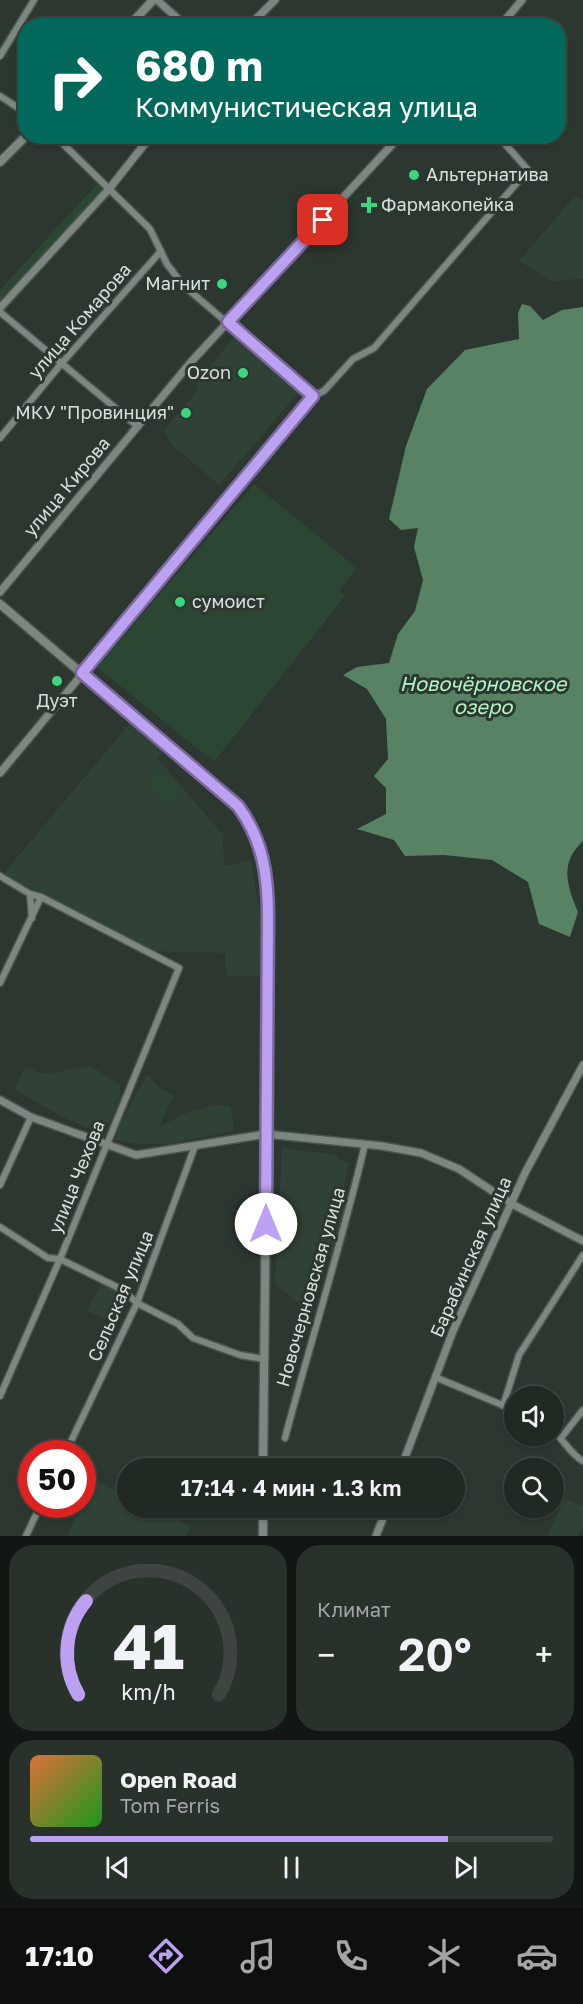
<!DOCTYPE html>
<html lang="ru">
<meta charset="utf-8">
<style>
body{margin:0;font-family:"Golos Text",sans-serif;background:#29312b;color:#f1f3f6;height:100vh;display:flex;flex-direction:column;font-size:22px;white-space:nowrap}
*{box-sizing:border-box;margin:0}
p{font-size:20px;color:#a2a6a6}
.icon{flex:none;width:33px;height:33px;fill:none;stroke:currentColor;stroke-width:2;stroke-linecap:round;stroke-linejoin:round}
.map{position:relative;height:1536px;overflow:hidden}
.details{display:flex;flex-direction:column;gap:9px;padding:9px;background:#121713;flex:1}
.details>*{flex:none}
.top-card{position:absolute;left:18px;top:18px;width:548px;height:126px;border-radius:24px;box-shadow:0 2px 4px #0004,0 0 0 2px #3e4541;background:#00695c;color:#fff;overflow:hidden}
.controls{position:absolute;left:504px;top:1386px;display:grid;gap:12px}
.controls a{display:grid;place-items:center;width:60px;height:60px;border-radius:50%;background:#212923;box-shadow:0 2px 4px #0004,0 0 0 2px #3e4541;font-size:30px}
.speed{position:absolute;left:18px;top:1440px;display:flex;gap:12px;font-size:30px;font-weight:700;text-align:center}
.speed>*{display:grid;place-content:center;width:78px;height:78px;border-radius:50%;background:#212923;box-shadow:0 2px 4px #0004,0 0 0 2px #3e4541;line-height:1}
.speed .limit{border:9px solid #d22;background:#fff;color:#111}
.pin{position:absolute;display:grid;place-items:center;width:51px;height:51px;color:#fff;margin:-26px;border-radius:12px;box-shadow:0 3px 9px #0006}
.me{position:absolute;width:66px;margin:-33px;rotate:0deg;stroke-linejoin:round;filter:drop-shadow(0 0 4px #0008)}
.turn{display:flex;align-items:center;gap:21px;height:126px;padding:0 18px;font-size:27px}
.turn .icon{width:78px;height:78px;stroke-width:2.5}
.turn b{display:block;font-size:42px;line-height:51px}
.big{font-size:45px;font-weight:600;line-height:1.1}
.details .card{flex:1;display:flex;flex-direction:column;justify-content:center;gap:9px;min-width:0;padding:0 21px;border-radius:24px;background:#29312b}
.details .dial{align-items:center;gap:0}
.dial svg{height:156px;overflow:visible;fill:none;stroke:#3e4541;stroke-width:7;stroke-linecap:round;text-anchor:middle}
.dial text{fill:#f1f3f6;stroke:none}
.song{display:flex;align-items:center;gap:18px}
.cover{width:72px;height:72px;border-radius:9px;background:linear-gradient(135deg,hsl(20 70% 55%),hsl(120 70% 35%))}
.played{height:6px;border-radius:3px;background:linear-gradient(90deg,#bca0f2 80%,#3e4541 80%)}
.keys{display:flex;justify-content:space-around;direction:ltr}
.heat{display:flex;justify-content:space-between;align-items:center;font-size:33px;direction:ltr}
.details .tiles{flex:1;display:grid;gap:9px;grid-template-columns:1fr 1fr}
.card:last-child{grid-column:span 2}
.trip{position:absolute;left:117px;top:1458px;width:348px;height:60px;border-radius:30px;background:#212923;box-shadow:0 2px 4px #0004,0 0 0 2px #3e4541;font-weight:600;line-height:60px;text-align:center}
.tabs{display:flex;height:96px;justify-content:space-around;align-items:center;background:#0d100e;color:#a2a6a6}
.tabs .icon{width:42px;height:42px}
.tabs .selected{color:#bca0f2}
.tabs b{font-size:27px;color:#f1f3f6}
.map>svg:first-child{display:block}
</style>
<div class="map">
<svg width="583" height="1536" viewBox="0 0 583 1536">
<rect width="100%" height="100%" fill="#2c372f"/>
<g fill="#304135">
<path d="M575,196L583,200V278L553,282L519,261Z"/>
<path d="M236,335L300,391L219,485L170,443L164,430L198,390L195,384Z"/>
<path d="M131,722L163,750L157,758L223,835L224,866L251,860L262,926L261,976H226L225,953L147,951L3,874Z"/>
<path d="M91,1066L120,1085V1099L104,1135L67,1119L14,1090L25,1067L44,1074Z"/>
<path d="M147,1075L161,1089L174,1095L159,1127L183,1114L213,1105L231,1106L234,1131L169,1144H140L115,1140L120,1124Z"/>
<path d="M282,1148L339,1155L338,1160L349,1162L342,1196L350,1201L335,1255L317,1257L313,1306L306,1309L275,1284Z"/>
<path d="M101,1283L125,1296L113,1323L87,1311Z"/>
<path d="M93,1480L127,1496L128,1508H151L191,1526L186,1536H67Z"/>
<path d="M564,1499L583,1506V1526L578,1536H547Z"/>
</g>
<g fill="#2b4734">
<path d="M98,183L105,190L0,305V290Z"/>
<path d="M254,484L357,568L339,591L345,596L214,762L97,667Z"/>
<path d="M157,769L181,793L169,805L146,780Z"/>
</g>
<path fill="#578264" d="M522,304L530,306L543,320L562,310L583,307V841C559,863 567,886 578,912L570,937L539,924L528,882L492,860L444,855L405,856L394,840L357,829L386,814V788L374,776L388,759L386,719L367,689L343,675L357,667L389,663L398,634L415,611L423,580L414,547L418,528L401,530L389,519L406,446L427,389L465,350L519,339L518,313Z"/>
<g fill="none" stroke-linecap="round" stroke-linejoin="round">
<defs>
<g id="minor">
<path d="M0,56L34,0"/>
<path d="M0,96L26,113"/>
<path d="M55,136L150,229L167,264L183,285L313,396L324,391L353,359L374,348L528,170L498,136"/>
<path d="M0,312L137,426"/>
<path d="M0,438L61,364L161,251"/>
<path d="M0,876L30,894L41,897L179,968L60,1259L0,1396"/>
<path d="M30,894L32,918"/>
<path d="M0,983L41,897"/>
<path d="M0,1185L31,1117"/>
<path d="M0,1227L48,1258L60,1259L123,1290L137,1303L178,1324L193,1338L240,1355L264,1359"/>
<path d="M435,1377L514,1410"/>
<path d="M503,1406L519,1355L583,1255"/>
<path d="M554,1432C565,1441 570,1454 583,1461"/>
<path d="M285,1438C311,1340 342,1243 365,1144"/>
<path d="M561,1438L583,1410"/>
<path d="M65,1454L137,1303L195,1146"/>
<path d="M26,1536L41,1504"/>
</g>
<g id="tertiary">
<path d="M157,0L186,26"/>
<path d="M249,26L275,0"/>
<path d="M500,26L522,0"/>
<path d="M0,308L109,189L151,136"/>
<path d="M0,592L191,362L400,136"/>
<path d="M0,773L313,396"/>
<path d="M0,1100L31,1117L136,1155L266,1134L382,1146L421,1153L459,1169L512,1204L583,1241"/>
<path d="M401,1468L453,1331L525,1173L583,1065"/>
<path d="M376,1536L387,1508"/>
</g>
<g id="secondary">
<path d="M129,26L153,0"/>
<path d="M0,162L26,136"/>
<path d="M0,604L238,806C262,841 268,875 269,917L263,1468"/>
<path d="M263,1536V1508"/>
</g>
</defs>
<use href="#minor" stroke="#4b544e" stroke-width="9"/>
<use href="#tertiary" stroke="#4b544e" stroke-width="10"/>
<use href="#secondary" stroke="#4b544e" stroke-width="11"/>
<use href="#minor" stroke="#7c887f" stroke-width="6"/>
<use href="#tertiary" stroke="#7c887f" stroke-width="7"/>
<use href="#secondary" stroke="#7c887f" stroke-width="8"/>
</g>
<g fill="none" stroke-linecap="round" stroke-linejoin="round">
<defs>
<path id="route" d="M266,1224L268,917C268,875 263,840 238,806L82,673L313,396L228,322L323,220"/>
</defs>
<use href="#route" stroke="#7a689d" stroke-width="15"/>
<use href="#route" stroke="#bca0f2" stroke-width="10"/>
</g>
<g fill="#3ad77f" stroke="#2c372f" stroke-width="2">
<circle cx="414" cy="175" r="6"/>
<path d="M366 196h6v6h6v6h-6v6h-6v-6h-6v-6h6z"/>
<circle cx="222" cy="284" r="6"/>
<circle cx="243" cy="373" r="6"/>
<circle cx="186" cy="413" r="6"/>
<circle cx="180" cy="602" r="6"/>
<circle cx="57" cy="681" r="6"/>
</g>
<g text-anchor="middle" stroke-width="6" stroke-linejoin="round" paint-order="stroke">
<g font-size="18" fill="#d9e0db" stroke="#2c372f" text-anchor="start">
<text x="426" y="181">Альтернатива</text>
<text x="381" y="211">Фармакопейка</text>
<text x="210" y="290" text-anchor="end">Магнит</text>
<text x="231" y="379" text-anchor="end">Ozon</text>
<text x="174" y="419" text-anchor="end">МКУ "Провинция"</text>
<text x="192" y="608">сумоист</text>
<text x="57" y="707" text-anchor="middle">Дуэт</text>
</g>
<g font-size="18" fill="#d9e0db" stroke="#2c372f">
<text transform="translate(80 321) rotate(-49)" y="6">улица Комарова</text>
<text transform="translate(67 487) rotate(-50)" y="6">улица Кирова</text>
<text transform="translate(77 1177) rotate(-68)" y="6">улица Чехова</text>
<text transform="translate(471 1257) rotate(-66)" y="6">Барабинская улица</text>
<text transform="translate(311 1287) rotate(-74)" y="6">Новочерновская улица</text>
<text transform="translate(121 1296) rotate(-67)" y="6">Сельская улица</text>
</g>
<g font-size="20" font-style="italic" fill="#b1f7c6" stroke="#2c372f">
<text x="483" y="691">Новочёрновское<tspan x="483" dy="23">озеро</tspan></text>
</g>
</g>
</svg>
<div class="controls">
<a><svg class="icon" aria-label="sound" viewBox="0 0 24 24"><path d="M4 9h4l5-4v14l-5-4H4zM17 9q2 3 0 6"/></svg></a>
<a><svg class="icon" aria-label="search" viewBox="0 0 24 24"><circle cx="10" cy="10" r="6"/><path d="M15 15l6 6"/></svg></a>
</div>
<div class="speed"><div class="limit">50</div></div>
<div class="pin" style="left:323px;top:220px;background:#d93025"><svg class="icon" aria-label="arrive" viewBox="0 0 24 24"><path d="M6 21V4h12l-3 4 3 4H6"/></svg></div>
<svg class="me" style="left:266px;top:1224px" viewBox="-20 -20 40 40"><circle r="19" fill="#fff"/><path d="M0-13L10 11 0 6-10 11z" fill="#bca0f2"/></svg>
<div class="trip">17:14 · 4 мин · 1.3 km</div>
<div class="top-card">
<div class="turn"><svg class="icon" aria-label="right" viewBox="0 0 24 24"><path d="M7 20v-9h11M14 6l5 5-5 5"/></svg><div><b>680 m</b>Коммунистическая улица</div></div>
</div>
</div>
<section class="details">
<div class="tiles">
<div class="card dial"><svg viewBox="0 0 100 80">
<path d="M14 69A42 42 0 1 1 86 69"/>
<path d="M14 69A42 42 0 0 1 18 21" stroke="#bca0f2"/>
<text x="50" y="56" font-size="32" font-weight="700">41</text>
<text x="50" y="72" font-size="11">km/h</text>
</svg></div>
<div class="card"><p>Климат</p>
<div class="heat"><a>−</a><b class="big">20°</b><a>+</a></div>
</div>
<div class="card">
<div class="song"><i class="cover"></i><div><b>Open Road</b><p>Tom Ferris</p></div></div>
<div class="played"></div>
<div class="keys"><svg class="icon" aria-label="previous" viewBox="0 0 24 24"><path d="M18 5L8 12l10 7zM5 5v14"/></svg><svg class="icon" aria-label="pause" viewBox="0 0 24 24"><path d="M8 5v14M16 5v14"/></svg><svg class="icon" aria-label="next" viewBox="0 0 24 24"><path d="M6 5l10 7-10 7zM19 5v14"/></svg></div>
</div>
</div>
</section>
<nav class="tabs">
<b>17:10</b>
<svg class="icon selected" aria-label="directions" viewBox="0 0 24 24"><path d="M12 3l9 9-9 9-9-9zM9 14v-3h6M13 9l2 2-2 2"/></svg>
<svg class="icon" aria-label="music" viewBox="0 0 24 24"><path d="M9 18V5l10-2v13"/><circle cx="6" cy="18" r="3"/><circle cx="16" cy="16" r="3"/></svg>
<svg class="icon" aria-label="phone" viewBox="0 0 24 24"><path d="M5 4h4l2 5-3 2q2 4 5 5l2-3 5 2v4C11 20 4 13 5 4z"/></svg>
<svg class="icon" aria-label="climate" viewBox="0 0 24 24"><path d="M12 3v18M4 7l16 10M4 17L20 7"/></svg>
<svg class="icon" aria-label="car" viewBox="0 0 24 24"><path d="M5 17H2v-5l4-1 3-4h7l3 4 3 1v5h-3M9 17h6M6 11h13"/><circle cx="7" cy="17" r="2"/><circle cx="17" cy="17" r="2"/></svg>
</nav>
